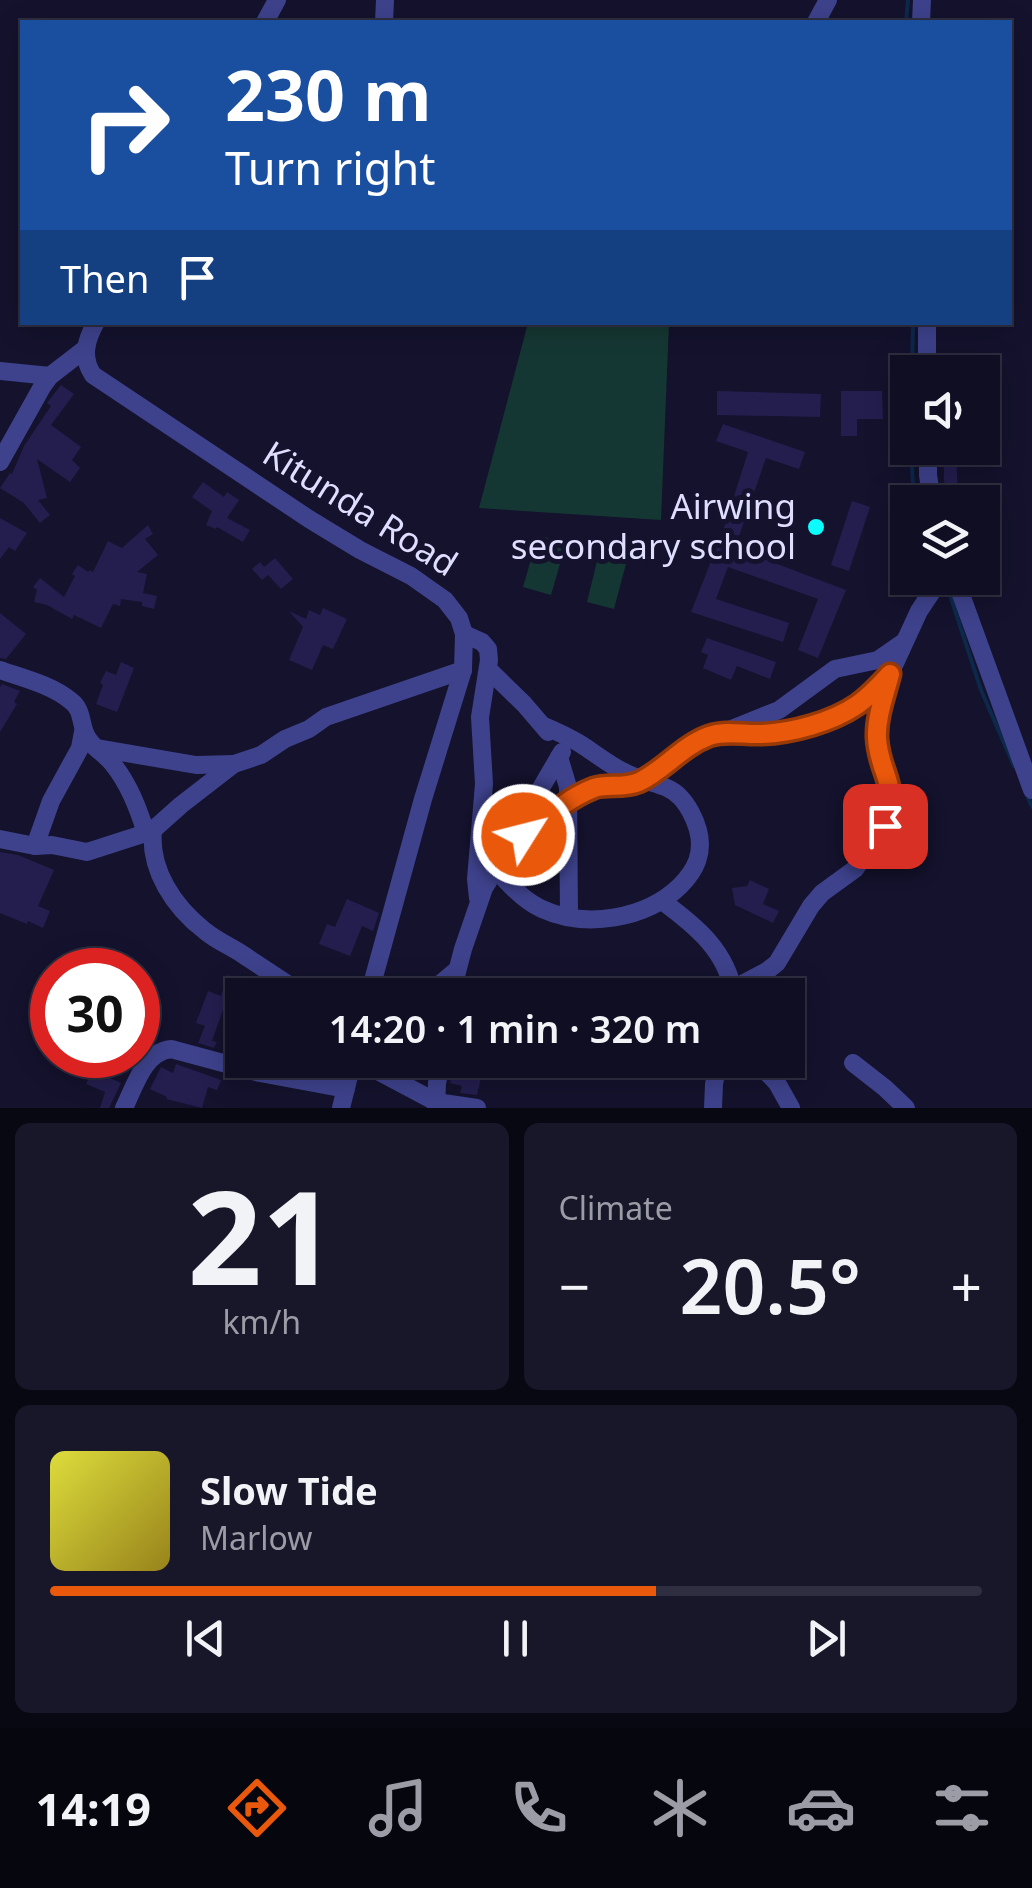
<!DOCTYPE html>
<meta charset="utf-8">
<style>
body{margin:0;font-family:"Noto Sans",sans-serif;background:#18172a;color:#f1f3f6;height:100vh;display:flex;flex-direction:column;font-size:38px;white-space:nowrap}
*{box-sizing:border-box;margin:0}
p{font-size:32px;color:#9b9ca5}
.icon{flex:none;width:55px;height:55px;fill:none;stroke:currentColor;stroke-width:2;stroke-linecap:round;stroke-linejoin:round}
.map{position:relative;height:1108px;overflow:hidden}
.side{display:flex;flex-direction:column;gap:15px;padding:15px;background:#080813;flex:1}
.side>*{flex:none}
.guide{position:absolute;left:20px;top:20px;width:992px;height:305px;border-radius:0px;box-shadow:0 5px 25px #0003,0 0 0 2px #2f2e40;background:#1a4fa0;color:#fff;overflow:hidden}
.tools{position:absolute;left:890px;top:355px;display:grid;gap:20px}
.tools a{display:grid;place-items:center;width:110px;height:110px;border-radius:0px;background:#0f0e22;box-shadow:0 5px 25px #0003,0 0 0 2px #2f2e40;font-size:50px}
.speed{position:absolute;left:30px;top:948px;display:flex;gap:20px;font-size:50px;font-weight:700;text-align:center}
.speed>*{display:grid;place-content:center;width:130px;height:130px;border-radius:50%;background:#0f0e22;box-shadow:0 5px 25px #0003,0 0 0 2px #2f2e40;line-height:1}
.speed .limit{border:15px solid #d22;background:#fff;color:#111}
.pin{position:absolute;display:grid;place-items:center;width:85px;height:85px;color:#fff;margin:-42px;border-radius:20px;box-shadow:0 5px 15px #0006}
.me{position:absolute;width:110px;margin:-55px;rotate:54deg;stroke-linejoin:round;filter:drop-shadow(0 0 8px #0008)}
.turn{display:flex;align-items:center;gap:35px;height:210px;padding:0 40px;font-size:45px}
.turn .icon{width:130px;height:130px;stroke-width:2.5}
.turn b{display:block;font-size:70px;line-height:85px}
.then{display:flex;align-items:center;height:95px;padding:0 40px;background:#0003;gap:20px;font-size:38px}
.big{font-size:75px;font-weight:600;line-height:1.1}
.side .card{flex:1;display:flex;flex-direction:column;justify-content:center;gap:15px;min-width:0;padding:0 35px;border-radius:15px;background:#18172a}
.side .dial{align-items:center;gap:0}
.dial b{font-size:130px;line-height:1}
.song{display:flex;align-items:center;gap:30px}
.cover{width:120px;height:120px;border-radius:15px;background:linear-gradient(135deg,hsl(60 70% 55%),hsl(50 70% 35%))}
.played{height:10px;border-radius:5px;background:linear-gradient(90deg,#ea580c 65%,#2f2e40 65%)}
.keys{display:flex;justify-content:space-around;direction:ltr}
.heat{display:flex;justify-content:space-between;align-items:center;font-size:55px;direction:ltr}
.side .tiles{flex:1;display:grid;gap:15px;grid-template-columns:1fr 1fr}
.card:last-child{grid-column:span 2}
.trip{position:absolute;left:225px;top:978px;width:580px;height:100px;border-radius:0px;background:#0f0e22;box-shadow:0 5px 25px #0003,0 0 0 2px #2f2e40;font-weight:600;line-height:100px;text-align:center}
.menu{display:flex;height:160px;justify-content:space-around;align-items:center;background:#06060e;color:#9b9ca5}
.menu .icon{width:70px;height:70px}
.menu .current{color:#ea580c}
.menu b{font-size:45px;color:#f1f3f6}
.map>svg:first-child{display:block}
</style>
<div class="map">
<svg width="1032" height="1108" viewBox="0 0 1032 1108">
<rect width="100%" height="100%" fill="#14122d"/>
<g fill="#153733">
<path d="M528,323H669L661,520L479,508Z"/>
<path d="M538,535L566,543L551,595L523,587Z"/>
<path d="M599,553L627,560L614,609L587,602Z"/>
</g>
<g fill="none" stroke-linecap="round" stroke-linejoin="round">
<g stroke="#0c294c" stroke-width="4">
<path d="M906,22L908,0"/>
<path d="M912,372L913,322"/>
<path d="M911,448L914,502"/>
<path d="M946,583L981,690L1014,766"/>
<path d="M1026,793L1032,807"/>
</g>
</g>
<g fill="#231e4e">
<path d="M61,385L74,394L51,425L81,447L72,460L80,468L70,482L37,459L47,498L38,500L50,515L40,523L24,503L0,488L10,473L12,474L24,446L51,406L47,403Z"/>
<path d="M717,391L821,394L820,417L717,415Z"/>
<path d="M841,391H882L883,419H857V436H841Z"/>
<path d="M723,424L805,452L799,469L766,458L735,548L846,590L818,658L798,650L818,599L728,567L716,599L789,623L783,642L691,612L724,528L748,452L716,441Z"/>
<path d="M943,448H956L958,502H945Z"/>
<path d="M203,482L224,497L227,492L239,500L227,518L250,530L243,542L217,527L216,529L206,525L212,511L192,497Z"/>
<path d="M852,501L870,507L849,571L831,565Z"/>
<path d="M0,518L27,533L15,551L9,547L0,559Z"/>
<path d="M148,525L153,534L145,539L158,555L137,572L147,574L143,593L157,596L154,609L142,606V602L121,599L120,606L113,604L101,628L74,615L72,619L47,605L34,602L37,590L33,587L40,578L64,597L75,576L72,574L78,565L88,572L90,570L93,572L108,541L122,548Z"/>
<path d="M275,558L293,579L281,589L268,575L262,580L252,569L260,562L264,567Z"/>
<path d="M323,608L347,619L333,649L323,645L312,670L289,660L303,627L289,611L306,619L309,610L320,615Z"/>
<path d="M0,613L26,634L6,659L0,658Z"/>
<path d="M707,638L776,662L770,679L737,666L731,680L703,668L708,655L701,652Z"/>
<path d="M121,662L134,668L117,712L96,704L103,685L100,683L106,671L116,675Z"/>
<path d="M2,684L20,691L14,702L17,704L0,732V687Z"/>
<path d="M0,852L18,855L54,870L38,906L50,911L43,928L28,921L27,924L0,913Z"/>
<path d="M750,880L769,889L763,904L779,911L773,923L735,905L732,888L747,886Z"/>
<path d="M347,899L379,913L373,931L362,926L350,956L319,944L327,924L335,927Z"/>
<path d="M228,975L281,995H242L237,1012L224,1007L212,1041L217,1042L214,1048L198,1043L205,1026L196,1023L208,991L221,996Z"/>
<path d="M532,981L554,983V985L592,987V995L531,993Z"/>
<path d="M458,1060H485L477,1095L460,1093L462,1086L450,1083L454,1064L457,1065Z"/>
<path d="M176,1064L221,1080L217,1090L208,1087L202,1108L166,1099L167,1097L150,1089L161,1067L173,1073Z"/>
<path d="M93,1070L121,1083L109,1108H100L105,1092L86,1084Z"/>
</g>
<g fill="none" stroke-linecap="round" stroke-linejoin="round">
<g stroke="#3e428c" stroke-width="18">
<path d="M265,22L277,0"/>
<path d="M384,22L385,0"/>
<path d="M816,22L828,0"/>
<path d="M921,22L922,0"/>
<path d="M96,322C86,340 81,357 93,375L309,519L360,550L411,576L445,600L459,618L464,634L463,670L423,799L369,995"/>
<path d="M927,322V372"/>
<path d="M0,371L50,376"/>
<path d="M928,448V475L932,502"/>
<path d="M0,462L42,387L50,376L85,349"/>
<path d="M955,578L1032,790"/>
<path d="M464,634L482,642L488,649L489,660L480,717L484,784L476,879L478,898"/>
<path d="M0,670C23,678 52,685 71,701C83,710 80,723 86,735C91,747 104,753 112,763C129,784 138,808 146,833"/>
<path d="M489,670L524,704L548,732"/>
<path d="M729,730L779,710L835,669L878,660L904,642"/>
<path d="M97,748L196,765L234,764"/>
<path d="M559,757L568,787L569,917"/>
<path d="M153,830C149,870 174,907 205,931C217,941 232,947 245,956C265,969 284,982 304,995"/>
<path d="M0,839L35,846L52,845L87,852L146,833L153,830L181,805L234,764L261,755L285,739L309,729L326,717L463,670"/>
<path d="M35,846L51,801L80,748L83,732"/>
<path d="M492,865L502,837L538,793L562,752"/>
<path d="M496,869C509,885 524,901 542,909C586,929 646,919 680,886C696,870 704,853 698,830C695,819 688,805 680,797C669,785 652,784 638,778C618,771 603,759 585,747C572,738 558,732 544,726"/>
<path d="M662,901C696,926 727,951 734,995"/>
<path d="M733,989L767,971L777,963L811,906L822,893L855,869L885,826L892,801L877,739V726L889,679"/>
<path d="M427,995L457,970"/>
<path d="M451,995L463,949L484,888L504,856L524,835L584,793L600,786L619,788L643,780L692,743L712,735L724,732L766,734L783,732L830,718L854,707L872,693L890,674L919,611L941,578"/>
<path d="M357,1060L436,1102L477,1108"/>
<path d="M755,1060L777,1083L791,1108"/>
<path d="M853,1063L885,1088L906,1108"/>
<path d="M124,1108C135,1086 144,1052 171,1049L260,1073L346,1089"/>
<path d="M341,1108L353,1060"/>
<path d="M436,1108L437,1083L442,1060"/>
<path d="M713,1108L714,1084L719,1060"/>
</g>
</g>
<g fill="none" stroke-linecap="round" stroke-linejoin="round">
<defs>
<path id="route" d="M524,835C546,818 568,798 594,788C608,783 622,789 639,782C664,770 682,746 709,736C726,730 744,735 762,734C792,733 832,722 857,705C870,696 880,685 890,674C885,694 876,717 877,738C879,775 900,783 885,826"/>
</defs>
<use href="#route" stroke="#983908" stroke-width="25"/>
<use href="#route" stroke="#ea580c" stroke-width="18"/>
</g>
<circle fill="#0cfcfd" stroke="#14122d" stroke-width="4" cx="816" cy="527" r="10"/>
<g text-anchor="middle" stroke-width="10" stroke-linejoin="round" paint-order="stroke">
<g font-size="35" fill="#dfdeff" stroke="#14122d" text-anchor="end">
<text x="796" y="519">Airwing<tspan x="796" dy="40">secondary school</tspan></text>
</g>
<g font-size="35" fill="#dfdeff" stroke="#14122d">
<text transform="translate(360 509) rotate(32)" y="12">Kitunda Road</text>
</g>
</g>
</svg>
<div class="tools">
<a><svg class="icon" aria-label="sound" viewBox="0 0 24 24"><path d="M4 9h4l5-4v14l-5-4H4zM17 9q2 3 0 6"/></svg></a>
<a><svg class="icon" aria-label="layers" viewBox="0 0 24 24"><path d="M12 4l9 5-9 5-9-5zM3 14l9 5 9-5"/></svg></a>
</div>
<div class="speed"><div class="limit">30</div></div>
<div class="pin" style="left:885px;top:826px;background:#d93025"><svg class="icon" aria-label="arrive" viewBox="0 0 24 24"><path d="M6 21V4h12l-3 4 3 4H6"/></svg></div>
<svg class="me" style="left:524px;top:835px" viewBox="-20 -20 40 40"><circle r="17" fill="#ea580c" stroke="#fff" stroke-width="3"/><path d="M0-11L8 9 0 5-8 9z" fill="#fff"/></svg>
<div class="trip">14:20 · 1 min · 320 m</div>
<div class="guide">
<div class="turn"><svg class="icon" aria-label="right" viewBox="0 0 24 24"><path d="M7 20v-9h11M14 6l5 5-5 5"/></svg><div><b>230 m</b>Turn right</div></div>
<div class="then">Then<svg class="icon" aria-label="arrive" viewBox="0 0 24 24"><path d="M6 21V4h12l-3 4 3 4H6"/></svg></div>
</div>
</div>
<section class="side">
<div class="tiles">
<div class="card dial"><b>21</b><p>km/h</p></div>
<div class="card"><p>Climate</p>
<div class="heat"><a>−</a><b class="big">20.5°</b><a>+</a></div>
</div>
<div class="card">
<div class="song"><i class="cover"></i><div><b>Slow Tide</b><p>Marlow</p></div></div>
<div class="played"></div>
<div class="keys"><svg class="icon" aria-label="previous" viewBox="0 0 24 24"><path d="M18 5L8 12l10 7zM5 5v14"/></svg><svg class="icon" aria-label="pause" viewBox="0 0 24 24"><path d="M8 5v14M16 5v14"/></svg><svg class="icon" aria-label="next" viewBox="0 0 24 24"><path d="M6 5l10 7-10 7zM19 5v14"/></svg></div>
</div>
</div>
</section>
<nav class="menu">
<b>14:19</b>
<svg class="icon current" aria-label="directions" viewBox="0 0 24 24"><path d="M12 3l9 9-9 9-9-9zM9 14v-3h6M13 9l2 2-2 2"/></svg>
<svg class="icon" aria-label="music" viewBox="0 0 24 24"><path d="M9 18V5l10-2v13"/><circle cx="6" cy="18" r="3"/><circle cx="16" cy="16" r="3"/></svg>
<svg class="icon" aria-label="phone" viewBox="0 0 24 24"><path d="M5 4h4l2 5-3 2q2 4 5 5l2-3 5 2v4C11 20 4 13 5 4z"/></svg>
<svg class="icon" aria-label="climate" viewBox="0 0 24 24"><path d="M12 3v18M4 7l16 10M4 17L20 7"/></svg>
<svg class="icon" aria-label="car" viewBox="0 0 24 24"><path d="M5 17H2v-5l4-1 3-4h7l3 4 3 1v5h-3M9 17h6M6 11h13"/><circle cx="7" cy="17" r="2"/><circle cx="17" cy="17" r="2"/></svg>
<svg class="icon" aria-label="filters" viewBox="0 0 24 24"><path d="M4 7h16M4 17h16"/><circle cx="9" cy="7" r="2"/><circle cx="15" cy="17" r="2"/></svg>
</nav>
